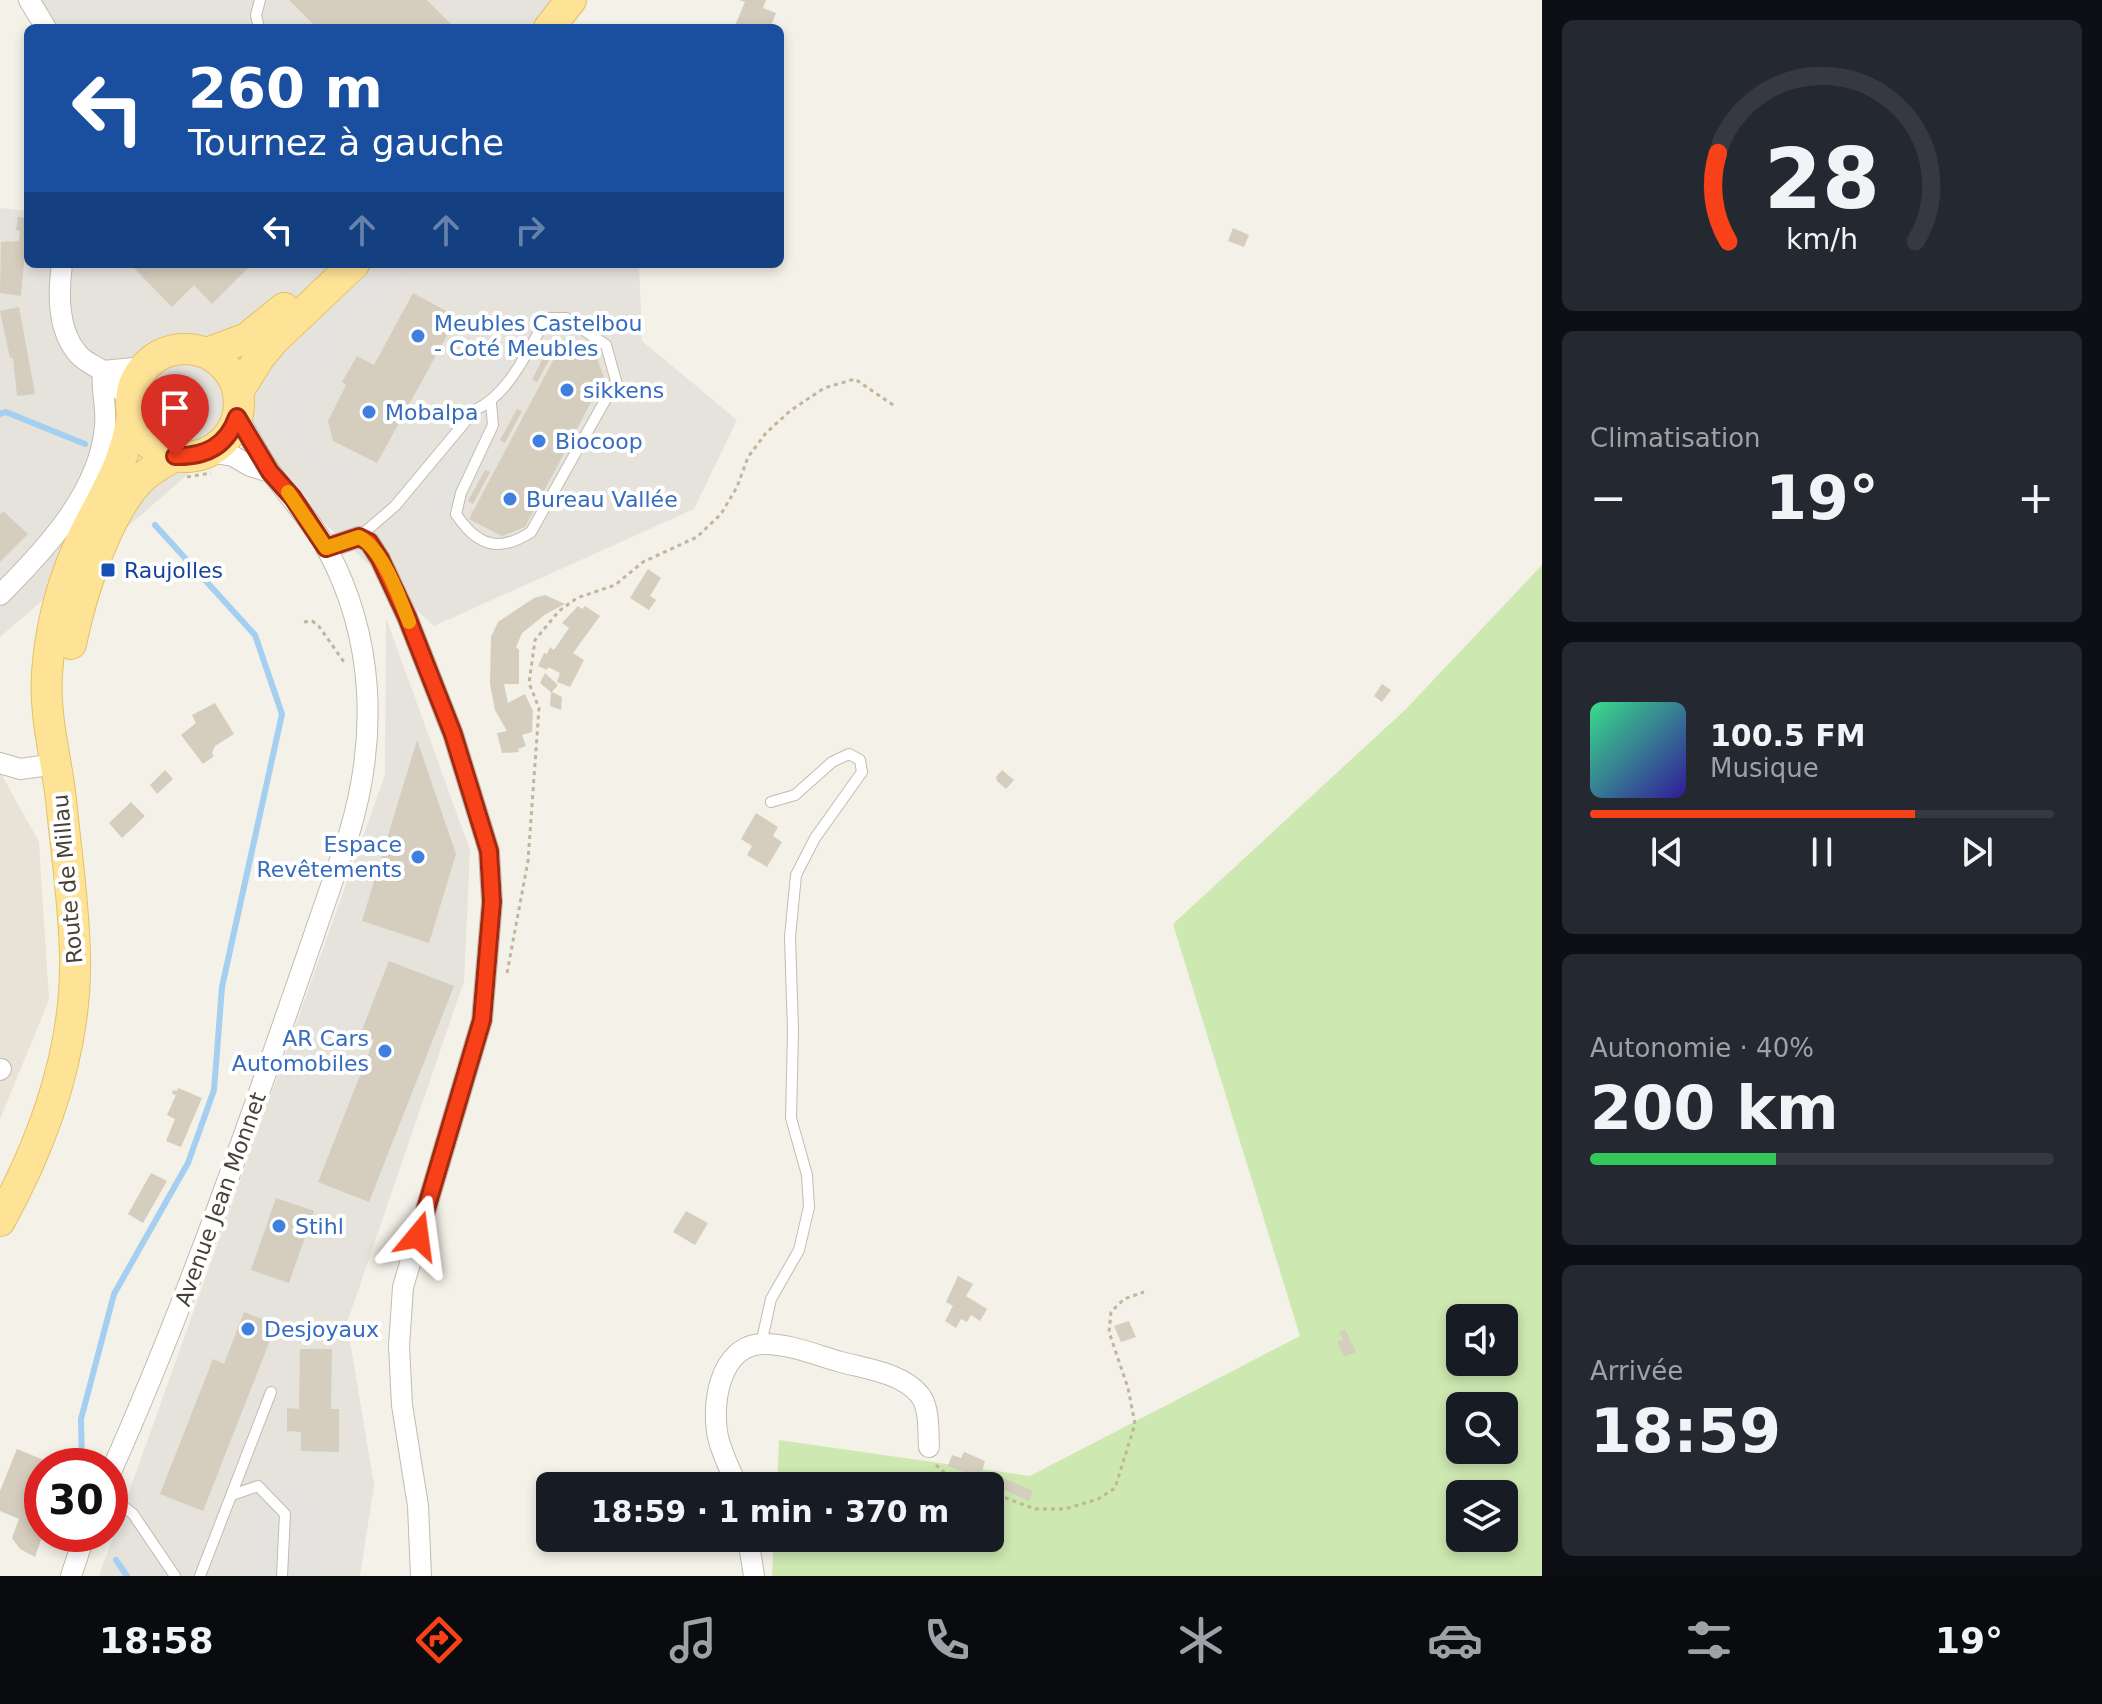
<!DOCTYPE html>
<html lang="fr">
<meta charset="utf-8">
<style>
body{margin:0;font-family:"DejaVu Sans",sans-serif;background:#242831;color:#f1f3f6;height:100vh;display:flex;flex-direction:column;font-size:30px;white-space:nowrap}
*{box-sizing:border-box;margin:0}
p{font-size:26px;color:#9ea1a6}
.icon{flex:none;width:44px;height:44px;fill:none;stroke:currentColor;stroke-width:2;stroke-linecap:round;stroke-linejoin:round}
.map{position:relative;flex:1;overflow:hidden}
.panel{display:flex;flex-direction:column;gap:20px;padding:20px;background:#0d0f14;width:560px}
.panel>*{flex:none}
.banner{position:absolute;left:24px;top:24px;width:760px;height:244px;border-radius:12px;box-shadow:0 4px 12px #0003;background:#1a4fa0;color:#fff;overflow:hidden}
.buttons{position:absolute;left:1446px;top:1304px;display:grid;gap:16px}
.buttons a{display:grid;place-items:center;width:72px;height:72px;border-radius:12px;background:#171b24;box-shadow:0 4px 12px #0003;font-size:40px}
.speed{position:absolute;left:24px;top:1448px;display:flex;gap:16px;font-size:40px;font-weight:700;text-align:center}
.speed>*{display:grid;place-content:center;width:104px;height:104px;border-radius:50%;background:#171b24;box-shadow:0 4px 12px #0003;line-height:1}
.speed .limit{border:12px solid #d22;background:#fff;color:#111}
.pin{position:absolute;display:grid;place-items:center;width:68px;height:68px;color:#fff;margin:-82px -34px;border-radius:50% 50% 50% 0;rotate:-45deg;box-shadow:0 0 8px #0007}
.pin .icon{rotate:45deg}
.me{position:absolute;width:88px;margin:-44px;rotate:16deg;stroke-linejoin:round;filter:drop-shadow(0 0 6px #0008)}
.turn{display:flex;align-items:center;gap:28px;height:168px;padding:0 32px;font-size:36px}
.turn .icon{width:104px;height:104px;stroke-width:2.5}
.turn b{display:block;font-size:56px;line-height:68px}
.lanes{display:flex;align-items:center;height:76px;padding:0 32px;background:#0003;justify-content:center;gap:40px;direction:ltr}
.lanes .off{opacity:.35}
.big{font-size:60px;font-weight:700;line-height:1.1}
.panel .tile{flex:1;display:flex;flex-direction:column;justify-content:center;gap:12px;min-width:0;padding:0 28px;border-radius:12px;background:#242831}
.panel .dial{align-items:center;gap:0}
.dial svg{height:208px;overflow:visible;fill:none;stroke:#363941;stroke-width:7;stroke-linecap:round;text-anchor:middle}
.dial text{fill:#f1f3f6;stroke:none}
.song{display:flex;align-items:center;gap:24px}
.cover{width:96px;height:96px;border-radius:12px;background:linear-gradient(135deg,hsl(150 70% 55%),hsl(250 70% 35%))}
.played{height:8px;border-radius:4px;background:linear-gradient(90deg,#f94119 70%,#363941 70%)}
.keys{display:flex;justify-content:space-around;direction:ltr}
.heat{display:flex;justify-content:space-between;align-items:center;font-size:44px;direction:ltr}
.charge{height:12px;border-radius:6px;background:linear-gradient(90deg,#34c759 40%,#363941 0)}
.trip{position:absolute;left:536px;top:1472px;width:468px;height:80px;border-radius:12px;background:#171b24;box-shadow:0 4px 12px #0003;font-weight:700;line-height:80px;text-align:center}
.dock{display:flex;height:128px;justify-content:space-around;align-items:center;background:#090b0e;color:#9ea1a6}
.dock .icon{width:56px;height:56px}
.dock .current{color:#f94119}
.dock b{font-size:36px;color:#f1f3f6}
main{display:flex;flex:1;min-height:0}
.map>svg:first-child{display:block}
</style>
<main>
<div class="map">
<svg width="1542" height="1576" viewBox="0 0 1542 1576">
<rect width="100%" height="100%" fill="#f4f1e8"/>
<path fill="#e8e3d6" d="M0,772L39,842L49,1000L0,1119Z"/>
<g fill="#e6e2dc">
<path d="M43,0H553L533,28H43Z"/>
<path d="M0,208L28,211V264H639L642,341L737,420L694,509L434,626L232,436L0,637Z"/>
<path d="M386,618L470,850L464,981L347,1323L374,1485L360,1576H99L385,775Z"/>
</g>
<path fill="#cde8b1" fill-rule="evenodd" d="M1542,565V1576H772L774,1538H990V1486H777L779,1440L1030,1476L1300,1336L1173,924L1406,709ZM1460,1318H1504V1362H1460ZM1460,1406H1504V1450H1460ZM1460,1494H1504V1538H1460Z"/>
<g fill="#e5e3e0">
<path d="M386,264H415L330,343L335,368L321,385L312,403V423L303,439L326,458L356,473L342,486L299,463L278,438L269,420L268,403L272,385L299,348L331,312Z"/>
<path d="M535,298L541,312L493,389L486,377Z"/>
<path d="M460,443L478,445L442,524L425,523Z"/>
<path d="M265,1478L316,1502L324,1533L320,1576H247L259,1510L251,1497Z"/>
</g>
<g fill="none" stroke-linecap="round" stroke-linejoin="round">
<g stroke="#a4cff0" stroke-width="6">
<path d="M0,414L6,412L85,444"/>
<path d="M82,1466L81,1419L114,1294L188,1163L214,1090L222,987L282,714L255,635L155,525"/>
<path d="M116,1560L127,1576"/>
</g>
</g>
<g fill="#d5cdbd">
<path d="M289,0H427L455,28H317Z"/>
<path d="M739,0H766L763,8L776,13L770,28H734L745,2Z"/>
<path d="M18,217L28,218L21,296L0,293L1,242L19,241L20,231L16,230Z"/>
<path d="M1233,228L1249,235L1244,247L1228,241Z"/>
<path d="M130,264H252L212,304L194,285L172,307Z"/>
<path d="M413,293L457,317L377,463L333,441L328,421L346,385L342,382L357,356L374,365Z"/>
<path d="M19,307L35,394L17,396L13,358H10L0,311Z"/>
<path d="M565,338L596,355L604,378L525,527L502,536L469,519Z"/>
<path d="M548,348L554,351L537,382L532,380Z"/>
<path d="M517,409L522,411L505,443L500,440Z"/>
<path d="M485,470L490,472L473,504L468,501Z"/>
<path d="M3,511L28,534L0,562V514Z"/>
<path d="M648,569L661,578L650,596L656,600L649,610L630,598Z"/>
<path d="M545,595L565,604L546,614L522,633L516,647L519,650V684H504L508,703L525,694L533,711L532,732L522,735L526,746L518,749L519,752L502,753L497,733L507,731L495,710L490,684L491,637L498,622L534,598Z"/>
<path d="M578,606L582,609L585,606L600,616L573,653L584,660L570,687L557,682L560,673L548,667L547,670L538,666L544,653L547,654L550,647L554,650L569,628L562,623Z"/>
<path d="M545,673L558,685L552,692L562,697L561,710L550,706L551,692L540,683Z"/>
<path d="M1382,684L1391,690L1382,702L1374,696Z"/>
<path d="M215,703L234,734L215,746L212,753L214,756L203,764L181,735L196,723L192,715Z"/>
<path d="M417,740L456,854L429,943L362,921Z"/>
<path d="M165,770L173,779L157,794L150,785Z"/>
<path d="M1002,770L1014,780L1006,789L997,781L996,777Z"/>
<path d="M131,802L145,816L122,838L109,823Z"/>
<path d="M756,813L778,827L773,836L782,842L767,867L747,855L752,846L741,839Z"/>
<path d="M389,961L454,986L369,1202L318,1182L374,1040L360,1035Z"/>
<path d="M178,1088L202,1098L181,1147L166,1141L175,1119L167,1115L176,1095L172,1094L173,1090L177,1091Z"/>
<path d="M151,1173L167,1181L143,1223L128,1214Z"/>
<path d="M276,1198L314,1211L289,1283L251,1270Z"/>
<path d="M686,1211L708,1223L695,1245L673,1232Z"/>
<path d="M958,1276L973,1284L966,1296L987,1309L980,1321L971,1315L967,1322L961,1319L956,1328L945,1321L953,1306L946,1302Z"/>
<path d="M244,1312L276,1325L203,1511L160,1494L213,1359L224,1364Z"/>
<path d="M1129,1321L1136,1337L1121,1342L1114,1326Z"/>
<path d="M1345,1329L1356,1352L1344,1357L1337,1342L1343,1339L1339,1332Z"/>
<path d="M300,1349H332L331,1409H339V1452L301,1451V1432L287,1431V1408L299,1409Z"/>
<path d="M17,1449L51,1463L50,1466H42V1486L34,1505L42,1517L43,1534L35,1557L20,1549L12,1538L19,1519L0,1511V1491Z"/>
<path d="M964,1452L985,1461L980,1478L948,1466L952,1455L961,1458Z"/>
<path d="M995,1474L1033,1491L1029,1501L991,1484Z"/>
</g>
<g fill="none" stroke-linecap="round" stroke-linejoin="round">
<defs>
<g id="service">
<path d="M259,28L256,15L260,0"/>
<path d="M359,537L395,506L475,410C510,394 528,349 547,318H566L606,345L616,381L531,532C499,553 477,546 456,514L461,493L493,425L491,403"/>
<path d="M761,1344L771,1299L799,1250L809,1207L807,1175L791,1118L793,1031L790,937L796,875L815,838L862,772L860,760L849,754L832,762L795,795L771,802"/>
<path d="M232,1495L258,1486L285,1514L282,1576"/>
<path d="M110,1496L133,1514L175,1576"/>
<path d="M200,1576L271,1392"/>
</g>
<g id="minor">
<path d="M29,0L46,28"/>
<path d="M62,264C58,294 57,331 79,355C86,363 97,366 105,373C114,381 122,392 131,401"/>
<path d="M103,371L144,367"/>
<path d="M208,452L233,456L250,466L270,472"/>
<path d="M326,548L359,537L369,542L380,559L407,617L453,734L489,851L492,902L482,1020L403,1287L399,1346L402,1405L418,1506L421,1576"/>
<path d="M0,595C44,551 100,492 105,426C107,408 101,392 103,371"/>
<path d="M0,763L20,769L57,764"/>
<path d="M0,1070L1,1069"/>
<path d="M110,1474C203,1266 274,1049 349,834C378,738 375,638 327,549C312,522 291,499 273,475C259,457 250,435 237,417"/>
<path d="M737,1486C731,1471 723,1456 719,1441C710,1407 719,1344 764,1344C790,1344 816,1355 841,1362C867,1369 901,1373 919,1394C930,1406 928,1431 929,1447"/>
<path d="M748,1538L754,1576"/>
<path d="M71,1576L85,1534"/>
</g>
<g id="primary">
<path d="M549,28L571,0"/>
<circle cx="185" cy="403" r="54"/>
<path d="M207,353L247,338L284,308"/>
<path d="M238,392L259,358L274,340L354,264"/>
<path d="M71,644C81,595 107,510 144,476C154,468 164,462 175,456"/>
<path d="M0,1221C45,1139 77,1050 75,956C74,903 66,851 61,799C56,757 44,716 47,673C50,630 60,589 77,550C99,500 123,473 132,417"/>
</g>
</defs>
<use href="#service" stroke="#c2bcad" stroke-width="12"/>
<use href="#minor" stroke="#c2bcad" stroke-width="22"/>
<use href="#primary" stroke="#e4c166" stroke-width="32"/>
<g stroke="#c1b59b" stroke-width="3" stroke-dasharray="4 4" stroke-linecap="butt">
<path d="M187,477L211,473"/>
<path d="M304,622L312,621L318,625L344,662"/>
<path d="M507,973L528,861L539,708L529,683L535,640L559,611L577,598L615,585L643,562L697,537L721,514L737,487L748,457L766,433L790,411L824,388L855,379L896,407"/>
<path d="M936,1465L948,1476L975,1486"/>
<path d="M990,1492L1035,1509H1065L1098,1499L1115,1488L1135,1424L1128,1388L1109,1332L1111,1312L1124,1299L1144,1292"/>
</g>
<use href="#service" stroke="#fff" stroke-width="10"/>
<use href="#minor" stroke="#fff" stroke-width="20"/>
<use href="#primary" stroke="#fee397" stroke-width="30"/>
</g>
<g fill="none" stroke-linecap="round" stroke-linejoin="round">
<defs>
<path id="route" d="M175,456C205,457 227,446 237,417L270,472L293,498L326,548L359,537L369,542L380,559L407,617L453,734L489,851L492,902L482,1020L418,1236"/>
</defs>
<use href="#route" stroke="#a22a10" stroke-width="20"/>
<use href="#route" stroke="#f94119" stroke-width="14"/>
<path stroke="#f59e0b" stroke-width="14" d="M288,492L326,548L359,537C382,548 400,598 409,622"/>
</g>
<g fill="#3f7fe0" stroke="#fff" stroke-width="3">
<circle cx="418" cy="336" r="8"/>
<circle cx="567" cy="390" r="8"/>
<circle cx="369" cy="412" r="8"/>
<circle cx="539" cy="441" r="8"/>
<circle cx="510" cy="499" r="8"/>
<circle cx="418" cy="857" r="8"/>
<circle cx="385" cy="1051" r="8"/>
<circle cx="279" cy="1226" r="8"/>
<circle cx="248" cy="1329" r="8"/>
</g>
<rect fill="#1a4fb4" stroke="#fff" stroke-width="3" x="100" y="562" width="16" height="16" rx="4"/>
<g text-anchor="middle" stroke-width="8" stroke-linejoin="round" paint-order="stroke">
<g font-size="22" fill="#366cbe" stroke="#fff" text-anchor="start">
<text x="434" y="331">Meubles Castelbou<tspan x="434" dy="25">- Coté Meubles</tspan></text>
<text x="583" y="398">sikkens</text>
<text x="385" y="420">Mobalpa</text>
<text x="555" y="449">Biocoop</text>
<text x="526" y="507">Bureau Vallée</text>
<text x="402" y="852" text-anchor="end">Espace<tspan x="402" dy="25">Revêtements</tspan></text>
<text x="369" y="1046" text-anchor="end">AR Cars<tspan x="369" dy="25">Automobiles</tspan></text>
<text x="295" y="1234">Stihl</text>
<text x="264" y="1337">Desjoyaux</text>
</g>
<g font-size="22" fill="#164399" stroke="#fff" text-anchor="start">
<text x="124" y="578">Raujolles</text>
</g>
<g font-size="22" fill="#474136" stroke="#fff">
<text transform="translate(67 879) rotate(-95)" y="8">Route de Millau</text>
<text transform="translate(220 1199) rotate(-70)" y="8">Avenue Jean Monnet</text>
</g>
</g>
</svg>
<div class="buttons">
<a><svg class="icon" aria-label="sound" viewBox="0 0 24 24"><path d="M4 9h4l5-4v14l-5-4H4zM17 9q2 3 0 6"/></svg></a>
<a><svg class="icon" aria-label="search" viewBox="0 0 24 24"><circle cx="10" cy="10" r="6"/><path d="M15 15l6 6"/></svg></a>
<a><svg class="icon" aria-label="layers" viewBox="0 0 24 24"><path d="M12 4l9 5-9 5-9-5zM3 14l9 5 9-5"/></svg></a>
</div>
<div class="speed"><div class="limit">30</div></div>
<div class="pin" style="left:175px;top:456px;background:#d93025"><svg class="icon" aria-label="arrive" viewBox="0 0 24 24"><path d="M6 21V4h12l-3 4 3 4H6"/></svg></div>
<svg class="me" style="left:418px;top:1236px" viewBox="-20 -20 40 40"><path d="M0-17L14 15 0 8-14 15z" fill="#f94119" stroke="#fff" stroke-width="4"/></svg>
<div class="trip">18:59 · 1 min · 370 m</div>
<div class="banner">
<div class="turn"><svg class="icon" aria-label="left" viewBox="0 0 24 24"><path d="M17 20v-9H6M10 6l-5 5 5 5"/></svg><div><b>260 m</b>Tournez à gauche</div></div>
<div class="lanes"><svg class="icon" aria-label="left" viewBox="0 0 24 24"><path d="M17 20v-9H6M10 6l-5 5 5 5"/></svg><svg class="icon off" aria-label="ahead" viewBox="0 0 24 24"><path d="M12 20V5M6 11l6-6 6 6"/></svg><svg class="icon off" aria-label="ahead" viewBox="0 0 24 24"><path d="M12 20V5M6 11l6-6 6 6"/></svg><svg class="icon off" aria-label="right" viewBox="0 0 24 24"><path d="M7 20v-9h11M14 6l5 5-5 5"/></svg></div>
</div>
</div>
<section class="panel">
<div class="tile dial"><svg viewBox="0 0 100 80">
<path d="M14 69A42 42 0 1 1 86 69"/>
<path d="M14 69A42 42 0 0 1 10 35" stroke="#f94119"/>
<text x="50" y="56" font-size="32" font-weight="700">28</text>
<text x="50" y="72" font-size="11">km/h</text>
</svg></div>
<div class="tile"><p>Climatisation</p>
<div class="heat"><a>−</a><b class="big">19°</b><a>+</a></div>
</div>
<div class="tile">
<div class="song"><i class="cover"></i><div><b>100.5 FM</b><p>Musique</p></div></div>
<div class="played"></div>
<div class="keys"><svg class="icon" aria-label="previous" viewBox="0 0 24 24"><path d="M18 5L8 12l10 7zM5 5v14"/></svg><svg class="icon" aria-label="pause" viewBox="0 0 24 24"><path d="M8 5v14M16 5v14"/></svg><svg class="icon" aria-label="next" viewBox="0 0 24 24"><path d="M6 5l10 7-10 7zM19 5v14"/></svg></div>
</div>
<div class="tile"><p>Autonomie · 40%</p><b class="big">200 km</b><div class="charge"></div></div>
<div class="tile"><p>Arrivée</p><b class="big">18:59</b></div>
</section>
</main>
<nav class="dock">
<b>18:58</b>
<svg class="icon current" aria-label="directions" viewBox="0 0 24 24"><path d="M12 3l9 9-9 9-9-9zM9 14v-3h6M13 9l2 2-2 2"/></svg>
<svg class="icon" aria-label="music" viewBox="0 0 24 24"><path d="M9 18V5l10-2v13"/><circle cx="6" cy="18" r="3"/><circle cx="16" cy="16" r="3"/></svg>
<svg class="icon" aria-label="phone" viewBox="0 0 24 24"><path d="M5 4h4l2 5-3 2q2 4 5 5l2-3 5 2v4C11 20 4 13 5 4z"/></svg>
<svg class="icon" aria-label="climate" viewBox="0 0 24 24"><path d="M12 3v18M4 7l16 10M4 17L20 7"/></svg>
<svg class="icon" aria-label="car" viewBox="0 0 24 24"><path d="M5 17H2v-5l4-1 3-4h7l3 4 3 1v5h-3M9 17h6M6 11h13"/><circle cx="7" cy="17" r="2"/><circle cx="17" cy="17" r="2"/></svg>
<svg class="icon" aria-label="filters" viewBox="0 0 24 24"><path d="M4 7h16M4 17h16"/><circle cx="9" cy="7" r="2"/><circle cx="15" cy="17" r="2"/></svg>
<b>19°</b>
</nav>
